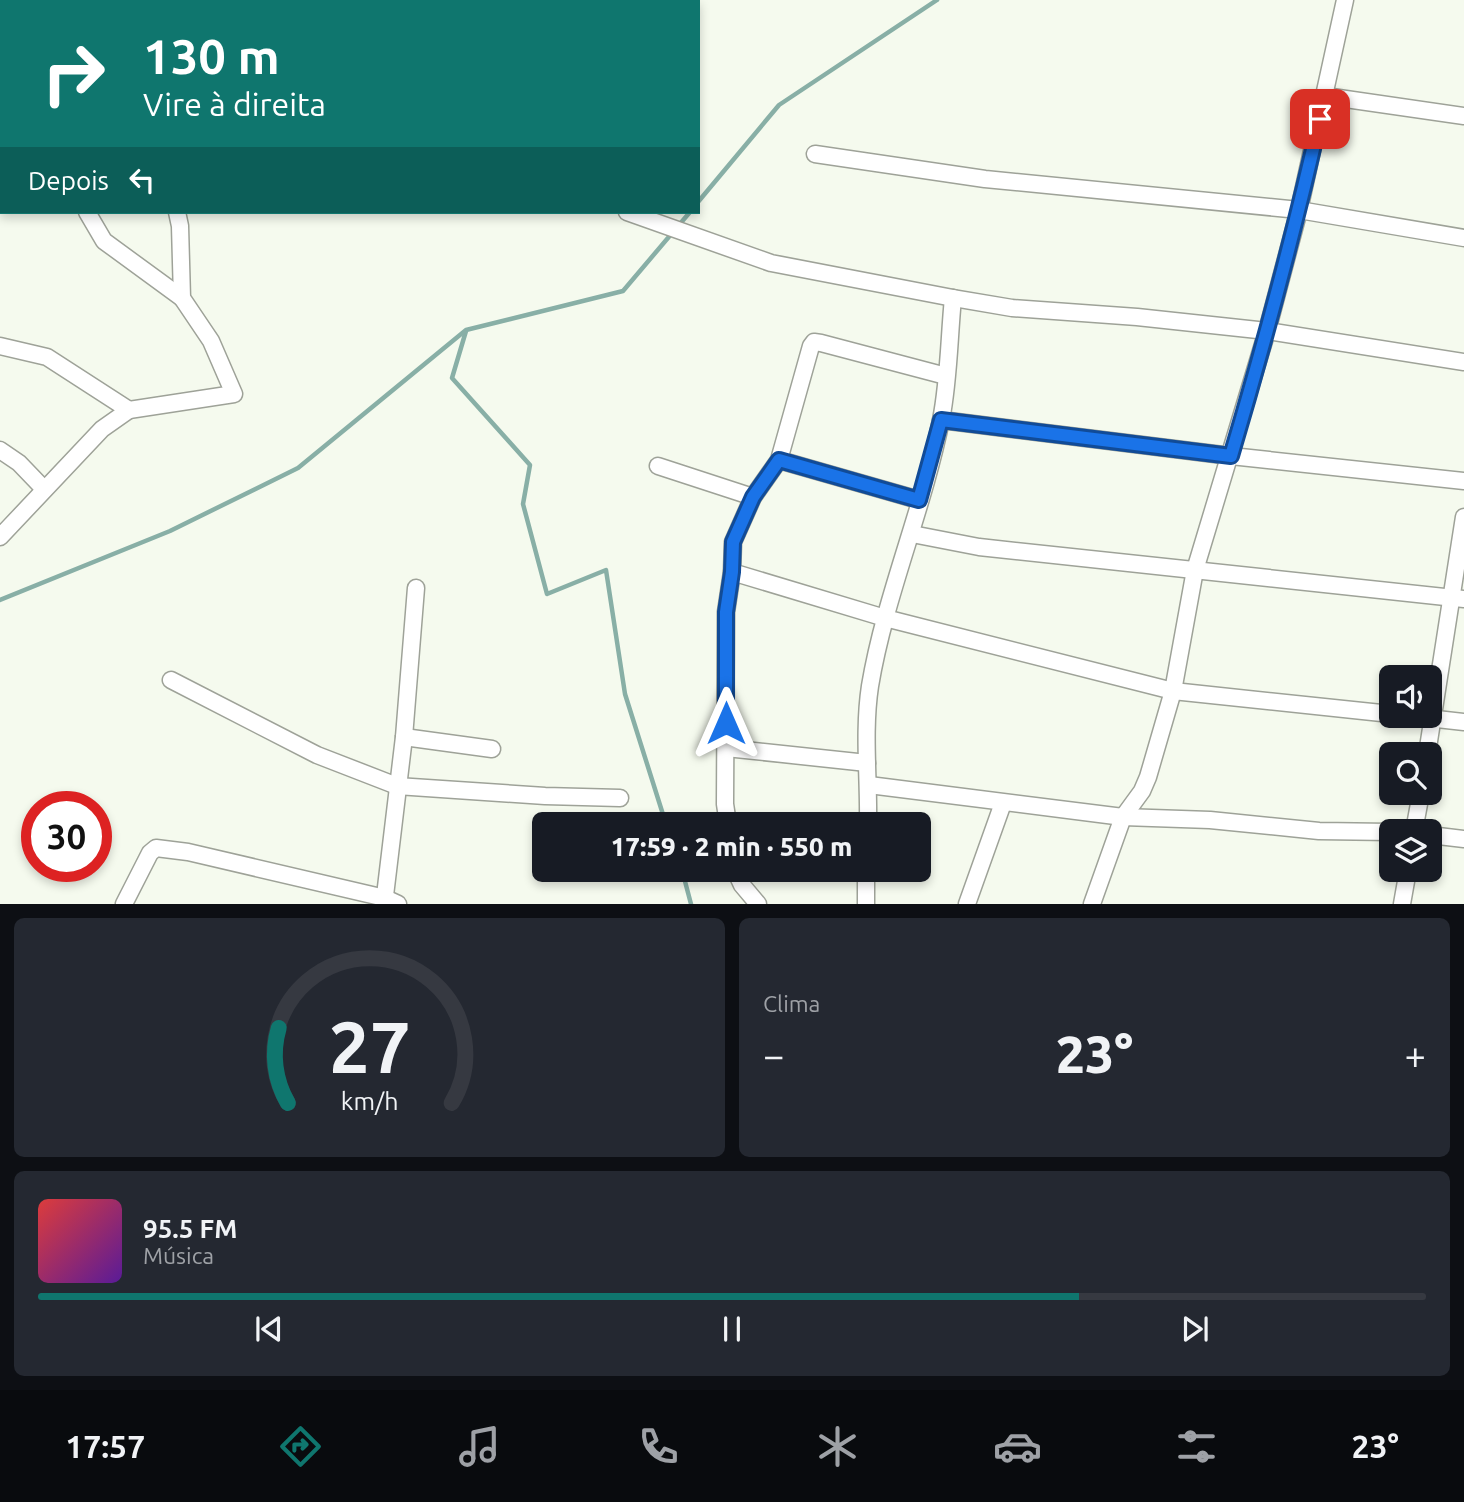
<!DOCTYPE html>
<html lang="pt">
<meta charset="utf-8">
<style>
body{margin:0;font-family:Ubuntu,sans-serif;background:#242831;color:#f1f3f6;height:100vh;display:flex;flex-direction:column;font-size:26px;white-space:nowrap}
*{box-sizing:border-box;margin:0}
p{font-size:23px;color:#9ea1a6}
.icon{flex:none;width:38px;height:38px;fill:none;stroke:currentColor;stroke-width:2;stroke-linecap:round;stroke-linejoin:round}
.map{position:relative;height:904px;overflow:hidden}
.drawer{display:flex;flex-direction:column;gap:14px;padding:14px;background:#0d0f14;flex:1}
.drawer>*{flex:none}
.guide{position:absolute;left:0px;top:0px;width:700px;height:214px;box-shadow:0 4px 10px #0003;background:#0f766e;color:#fff;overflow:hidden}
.buttons{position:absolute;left:1379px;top:665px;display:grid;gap:14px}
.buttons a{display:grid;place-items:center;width:63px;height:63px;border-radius:10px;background:#171b24;box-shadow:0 4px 10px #0003;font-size:35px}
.speed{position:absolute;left:21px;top:791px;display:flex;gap:14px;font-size:35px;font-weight:700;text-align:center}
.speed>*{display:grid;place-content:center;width:91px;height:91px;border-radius:50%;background:#171b24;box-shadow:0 4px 10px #0003;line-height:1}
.speed .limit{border:10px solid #d22;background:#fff;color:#111}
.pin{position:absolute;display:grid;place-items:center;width:60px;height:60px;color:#fff;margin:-30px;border-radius:14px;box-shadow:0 4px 10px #0006}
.me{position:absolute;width:77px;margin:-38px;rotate:0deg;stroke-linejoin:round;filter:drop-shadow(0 0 5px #0008)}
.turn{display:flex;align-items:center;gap:24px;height:147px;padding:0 28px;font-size:32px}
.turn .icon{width:91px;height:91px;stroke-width:2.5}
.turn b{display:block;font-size:49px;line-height:60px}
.then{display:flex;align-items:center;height:66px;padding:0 28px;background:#0003;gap:14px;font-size:26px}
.big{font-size:52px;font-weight:800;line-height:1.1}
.drawer .widget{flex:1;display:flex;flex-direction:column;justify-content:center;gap:10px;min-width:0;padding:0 24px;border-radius:10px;background:#242831}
.drawer .dial{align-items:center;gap:0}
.dial svg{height:182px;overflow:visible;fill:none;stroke:#363941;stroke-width:7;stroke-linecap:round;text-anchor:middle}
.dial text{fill:#f1f3f6;stroke:none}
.song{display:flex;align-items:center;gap:21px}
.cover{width:84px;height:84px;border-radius:10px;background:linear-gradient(135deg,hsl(0 70% 55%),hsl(270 70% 35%))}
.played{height:7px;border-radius:4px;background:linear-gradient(90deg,#0f766e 75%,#363941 75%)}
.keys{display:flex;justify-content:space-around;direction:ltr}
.heat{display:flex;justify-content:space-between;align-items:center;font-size:38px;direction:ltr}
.drawer .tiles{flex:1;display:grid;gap:14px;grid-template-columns:1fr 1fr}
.widget:last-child{grid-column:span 2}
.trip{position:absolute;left:532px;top:812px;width:399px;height:70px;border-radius:10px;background:#171b24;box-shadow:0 4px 10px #0003;font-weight:800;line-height:70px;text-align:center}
.tab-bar{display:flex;height:112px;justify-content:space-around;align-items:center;background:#090b0e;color:#9ea1a6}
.tab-bar .icon{width:49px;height:49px}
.tab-bar .on{color:#0f766e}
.tab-bar b{font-size:32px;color:#f1f3f6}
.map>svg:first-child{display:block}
</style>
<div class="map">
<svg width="1464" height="904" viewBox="0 0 1464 904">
<rect width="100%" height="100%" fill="#f5faee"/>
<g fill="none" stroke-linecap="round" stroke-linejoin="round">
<g stroke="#88afa6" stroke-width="4.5">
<path d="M698,202L779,105L937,0"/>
<path d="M679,225L690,212"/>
<path d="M466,331L452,378L530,465L523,504L547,594L606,570L625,694L666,824"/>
<path d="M0,600L170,531L298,468L466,330L623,291L673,232"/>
<path d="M682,870L691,904"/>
</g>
<defs>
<g id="minor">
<path d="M110,0V2"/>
<path d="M503,0L504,2"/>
<path d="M228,2L229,0"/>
<path d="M575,2L577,0"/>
<path d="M1325,96L1464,116"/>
<path d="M0,125L2,127"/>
<path d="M815,154L985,179L1299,210L1464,238"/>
<path d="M87,212L104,241L182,298"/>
<path d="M627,212L771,263L953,298L1012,308L1137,317L1267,331L1464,362"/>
<path d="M0,346L47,357L129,410L234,394L211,341L182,298L180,226L177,212"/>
<path d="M941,420L1231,456L1464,481"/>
<path d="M0,450L19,463L44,489"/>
<path d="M779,460L919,500"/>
<path d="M658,466L753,497"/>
<path d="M912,534L979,547L1464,599"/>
<path d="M0,537L102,429L129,410"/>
<path d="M732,572L885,618L1173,691L1391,714"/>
<path d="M171,680L317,755L397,786L545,796L620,798"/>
<path d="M1410,716L1464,722"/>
<path d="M404,737L492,749"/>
<path d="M726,748L867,763"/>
<path d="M1427,754L1464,517"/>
<path d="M869,785L1123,817L1210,820L1319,831L1391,832"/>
<path d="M728,824L725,804L726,612L732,572L733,542L753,497L779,460L811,346L814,342L821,343L946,376"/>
<path d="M868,824C869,779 863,732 870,686C885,596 923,510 941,420C949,380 949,338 953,298"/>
<path d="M1414,831L1421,793"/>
<path d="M1430,835L1464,839"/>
<path d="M735,870L742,885L758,904"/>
<path d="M124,904L150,853L156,848L188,852L385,898L398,904"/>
<path d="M384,904L404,737L416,588"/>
<path d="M866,904V870"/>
<path d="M967,904L1003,803"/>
<path d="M1092,904L1123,817L1142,791L1148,777L1173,691L1195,570L1267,331L1299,210L1345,0"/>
<path d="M1402,904L1408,870"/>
</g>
</defs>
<use href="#minor" stroke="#9ea298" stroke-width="19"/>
<use href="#minor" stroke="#fff" stroke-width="16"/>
</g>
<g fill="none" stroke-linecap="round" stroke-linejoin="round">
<defs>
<path id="route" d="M726,723V612L732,572L733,542L753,497L779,460L919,500L941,420L1231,456C1264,345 1294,233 1320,119"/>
</defs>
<use href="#route" stroke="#114b97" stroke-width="18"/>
<use href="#route" stroke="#1a73e8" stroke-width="12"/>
</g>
</svg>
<div class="buttons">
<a><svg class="icon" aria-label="sound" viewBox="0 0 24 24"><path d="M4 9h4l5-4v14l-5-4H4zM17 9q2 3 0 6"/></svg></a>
<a><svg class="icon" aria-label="search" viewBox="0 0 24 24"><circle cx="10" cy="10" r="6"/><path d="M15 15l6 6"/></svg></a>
<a><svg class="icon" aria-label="layers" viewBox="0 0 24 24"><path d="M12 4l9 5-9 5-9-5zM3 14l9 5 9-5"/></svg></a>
</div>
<div class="speed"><div class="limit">30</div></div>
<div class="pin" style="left:1320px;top:119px;background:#d93025"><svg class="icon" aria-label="arrive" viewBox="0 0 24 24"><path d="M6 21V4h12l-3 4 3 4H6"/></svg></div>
<svg class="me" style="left:726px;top:723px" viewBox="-20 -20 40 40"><path d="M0-17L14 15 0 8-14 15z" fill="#1a73e8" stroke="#fff" stroke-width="4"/></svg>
<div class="trip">17:59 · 2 min · 550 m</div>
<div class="guide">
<div class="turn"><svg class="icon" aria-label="right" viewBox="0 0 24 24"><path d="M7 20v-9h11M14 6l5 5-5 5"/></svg><div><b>130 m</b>Vire à direita</div></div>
<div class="then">Depois<svg class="icon" aria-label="left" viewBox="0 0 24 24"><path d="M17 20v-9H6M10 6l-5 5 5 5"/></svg></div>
</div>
</div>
<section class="drawer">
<div class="tiles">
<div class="widget dial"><svg viewBox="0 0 100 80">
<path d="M14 69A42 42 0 1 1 86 69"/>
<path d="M14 69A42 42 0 0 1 10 36" stroke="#0f766e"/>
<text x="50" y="56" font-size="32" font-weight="700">27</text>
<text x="50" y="72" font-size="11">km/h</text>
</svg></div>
<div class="widget"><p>Clima</p>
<div class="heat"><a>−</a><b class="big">23°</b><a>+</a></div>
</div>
<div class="widget">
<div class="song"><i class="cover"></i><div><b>95.5 FM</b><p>Música</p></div></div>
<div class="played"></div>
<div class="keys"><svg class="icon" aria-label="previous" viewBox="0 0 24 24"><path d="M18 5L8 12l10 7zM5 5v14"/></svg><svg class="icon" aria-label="pause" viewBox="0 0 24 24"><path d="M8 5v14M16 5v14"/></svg><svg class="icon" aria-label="next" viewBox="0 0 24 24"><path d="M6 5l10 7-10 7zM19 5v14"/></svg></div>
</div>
</div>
</section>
<nav class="tab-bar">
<b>17:57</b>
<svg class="icon on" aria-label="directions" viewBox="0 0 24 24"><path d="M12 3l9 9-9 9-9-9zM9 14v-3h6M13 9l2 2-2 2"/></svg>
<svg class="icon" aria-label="music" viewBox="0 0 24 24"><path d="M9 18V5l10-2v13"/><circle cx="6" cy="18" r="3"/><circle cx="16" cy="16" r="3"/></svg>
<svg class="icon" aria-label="phone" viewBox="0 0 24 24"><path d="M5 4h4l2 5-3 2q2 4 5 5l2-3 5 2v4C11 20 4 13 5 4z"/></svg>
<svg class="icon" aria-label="climate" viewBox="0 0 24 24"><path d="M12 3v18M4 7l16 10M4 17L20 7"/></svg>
<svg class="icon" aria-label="car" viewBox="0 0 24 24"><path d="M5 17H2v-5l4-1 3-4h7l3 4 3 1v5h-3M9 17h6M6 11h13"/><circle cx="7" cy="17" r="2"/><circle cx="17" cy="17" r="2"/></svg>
<svg class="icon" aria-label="filters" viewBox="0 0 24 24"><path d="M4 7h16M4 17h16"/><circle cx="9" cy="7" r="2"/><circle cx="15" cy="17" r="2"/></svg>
<b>23°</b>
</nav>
